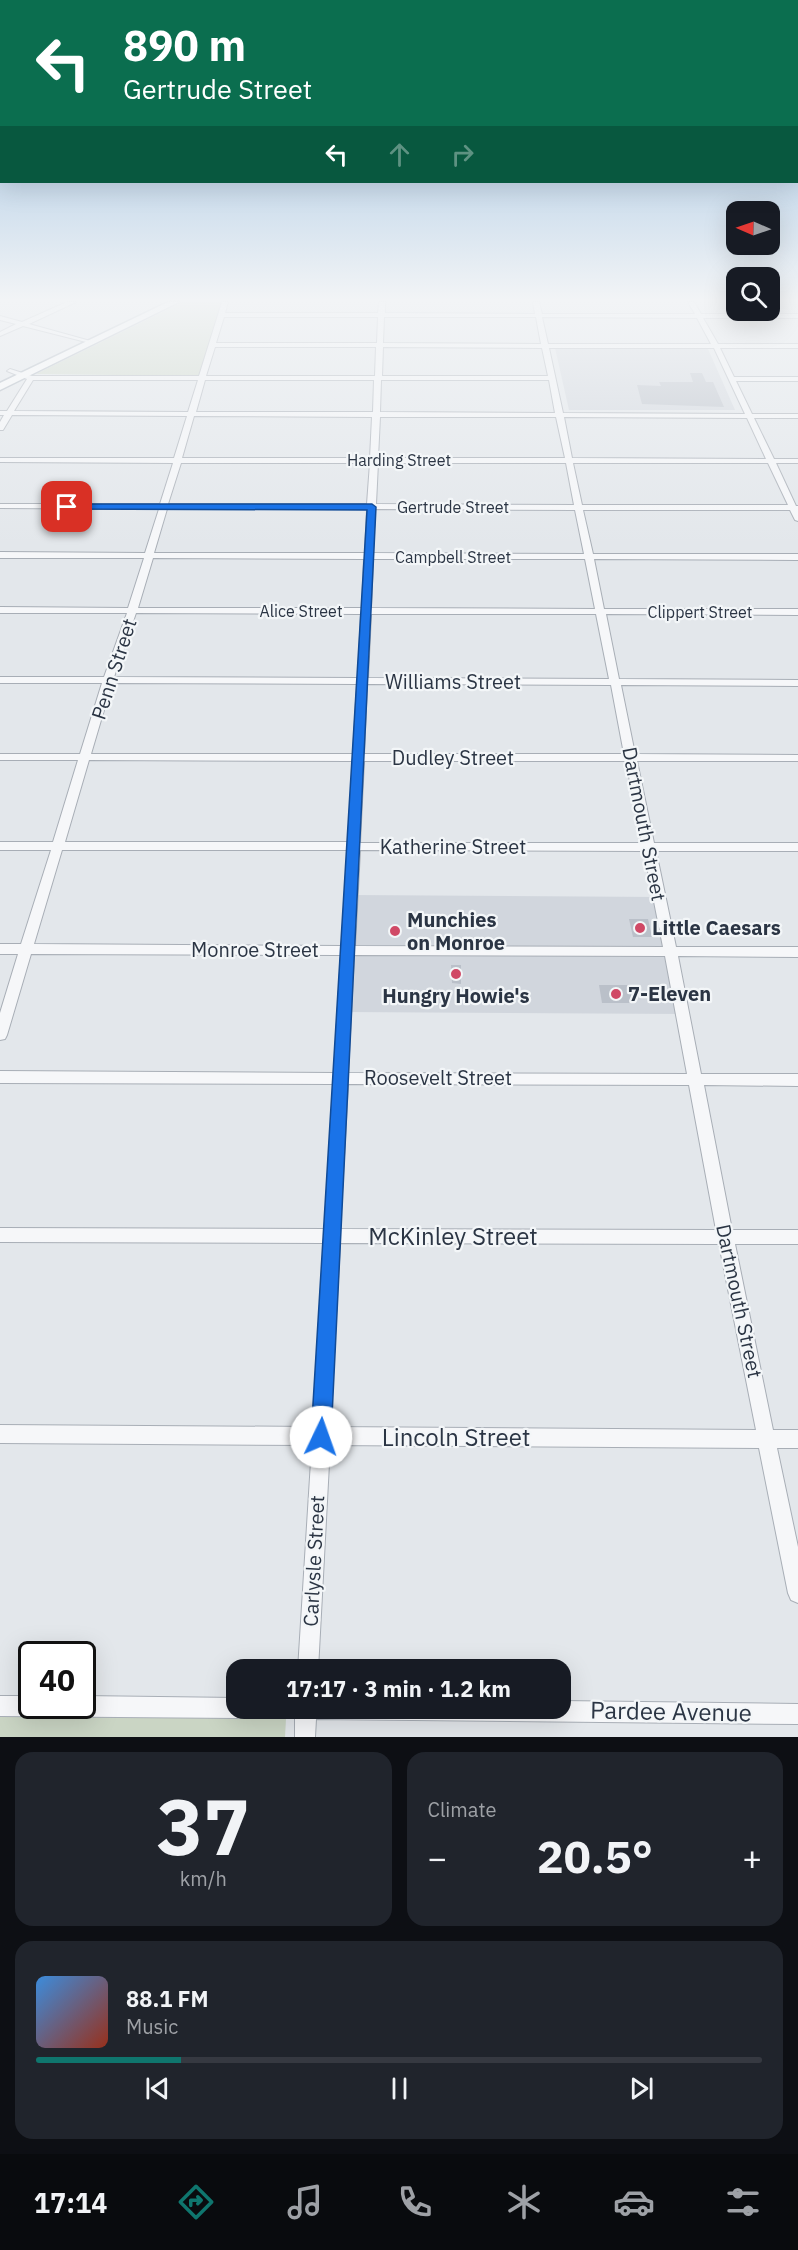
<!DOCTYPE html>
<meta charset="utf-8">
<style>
body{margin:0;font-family:"IBM Plex Sans",sans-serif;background:#20242c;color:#f1f3f6;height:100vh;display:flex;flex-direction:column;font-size:22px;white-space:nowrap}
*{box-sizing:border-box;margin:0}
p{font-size:20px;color:#9ea1a6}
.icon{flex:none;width:33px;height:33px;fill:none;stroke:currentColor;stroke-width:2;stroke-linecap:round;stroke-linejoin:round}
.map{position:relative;height:1737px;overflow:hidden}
.drawer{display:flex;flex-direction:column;gap:15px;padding:15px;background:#0d0f14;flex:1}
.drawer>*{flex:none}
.top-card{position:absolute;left:0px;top:0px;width:798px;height:183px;box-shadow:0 6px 24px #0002;background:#0b6e4f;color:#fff;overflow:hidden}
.needle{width:39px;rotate:272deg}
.buttons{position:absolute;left:726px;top:201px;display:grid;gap:12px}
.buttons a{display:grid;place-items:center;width:54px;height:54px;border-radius:12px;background:#171b24;box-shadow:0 6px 24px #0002;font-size:30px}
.speed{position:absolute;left:18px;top:1641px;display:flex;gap:12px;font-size:30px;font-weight:700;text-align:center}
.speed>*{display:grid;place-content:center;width:78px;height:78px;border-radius:50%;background:#171b24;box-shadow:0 6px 24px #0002;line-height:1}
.speed .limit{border:3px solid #111;border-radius:9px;background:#fff;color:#111}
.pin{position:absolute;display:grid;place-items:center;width:51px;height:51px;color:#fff;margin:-26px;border-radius:12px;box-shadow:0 3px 9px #0006}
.me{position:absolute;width:66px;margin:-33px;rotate:3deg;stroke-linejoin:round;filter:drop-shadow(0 0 4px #0008)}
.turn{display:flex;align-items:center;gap:21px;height:126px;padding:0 24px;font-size:27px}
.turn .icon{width:78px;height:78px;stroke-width:2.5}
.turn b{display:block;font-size:42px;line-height:51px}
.lanes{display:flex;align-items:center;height:57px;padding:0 24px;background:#0003;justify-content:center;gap:30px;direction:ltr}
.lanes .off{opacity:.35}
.big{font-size:45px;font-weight:800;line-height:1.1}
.drawer .widget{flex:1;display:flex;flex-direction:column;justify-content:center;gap:9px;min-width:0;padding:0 21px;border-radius:18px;background:#20242c}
.drawer .dial{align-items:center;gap:0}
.dial b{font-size:78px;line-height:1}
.song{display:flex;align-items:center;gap:18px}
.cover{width:72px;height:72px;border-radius:9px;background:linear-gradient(135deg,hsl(210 70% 55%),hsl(10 70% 35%))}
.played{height:6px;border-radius:3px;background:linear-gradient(90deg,#0f766e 20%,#363941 20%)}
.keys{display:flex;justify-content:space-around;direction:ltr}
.heat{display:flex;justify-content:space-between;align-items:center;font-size:33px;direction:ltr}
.drawer .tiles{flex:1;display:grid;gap:15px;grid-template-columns:1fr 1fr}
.widget:last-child{grid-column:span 2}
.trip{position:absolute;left:226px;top:1659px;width:345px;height:60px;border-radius:18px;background:#171b24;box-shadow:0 6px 24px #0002;font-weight:800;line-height:60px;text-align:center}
.menu{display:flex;height:96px;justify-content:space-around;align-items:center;background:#090b0e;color:#9ea1a6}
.menu .icon{width:42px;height:42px}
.menu .active{color:#0f766e}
.menu b{font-size:27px;color:#f1f3f6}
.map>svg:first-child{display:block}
</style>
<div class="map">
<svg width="798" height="1737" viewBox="0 0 798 1737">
<rect width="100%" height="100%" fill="#e3e7eb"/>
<g fill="#d1d6dd">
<path d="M555,348L708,349L735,410H569Z"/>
<path d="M352,895L659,897L683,1014L345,1012Z"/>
</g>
<g fill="#cad5c4">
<path d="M183,302H222L200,376L36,374Z"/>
<path d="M0,1715L286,1719L285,1737H0Z"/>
</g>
<g fill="#bac0c9">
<path d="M690,373H702L706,382H713L724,407L642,404L637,385L661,386L659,382H693Z"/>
<path d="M629,919H648L652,937H633Z"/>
<path d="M451,965H461V984L452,983Z"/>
<path d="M599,985H631L634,1003H602Z"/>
</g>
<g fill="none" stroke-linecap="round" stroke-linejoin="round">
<defs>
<g id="minor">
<path d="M67,302H76L29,324L94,342V344L23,326L0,336V332L16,324L0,320V316L22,322Z"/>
<path d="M222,302H228L225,313H378L379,302H385V313L535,314L533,302H539L542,314H695L688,302H694L701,314H798V318H703L718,344H798V348H720L734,377H798V381H736L752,414H798V418H754L774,459H798V463H776L796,506H798V521L795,520L790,510H583L593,554H798V560L594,559L604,609H798V615L606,614L619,679L798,680V686L621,685L635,754L798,755V761H637L654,843H798V851H656L676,947H798V957L678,956L701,1074H798V1086L704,1085L732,1230H798V1244H735L773,1430H798V1448H777L798,1547V1603L791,1600L788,1593L759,1448L330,1445L318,1670H298L312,1445L0,1443V1425L313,1427L324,1243L0,1242V1228L325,1229L334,1084L0,1083V1071L334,1073L341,955L31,954L7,1035L5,1039L0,1040V1013L18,954H0V944H21L51,850H0V842H53L78,760H0V754H80L102,683H0V677H104L127,613H0V607L128,608L144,558H0V552L145,553L159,509L0,508V504H160L173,463L0,462V458H174L187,416L12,415L3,430H0V422L4,415H0V411H7L27,379L7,371L10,369L32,376H199ZM224,317H378L377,343H216ZM384,317H536L541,344L383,343ZM542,317L697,318L711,344H548ZM215,347H376L375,376H206ZM383,347L542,348L548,376H382ZM549,348H714L745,414L563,413ZM33,380H198L188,412L14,411ZM205,380H374L373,412H196ZM381,380H549L555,413L380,412ZM194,416L372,417L370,458H182ZM380,417H556L565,458H378ZM564,417L747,418L766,459L572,458ZM181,463H370L367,504H168ZM378,463H566L574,505L376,504ZM573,463H768L788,505H582ZM167,509H367L365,553H154ZM375,509L575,510L584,554L373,553ZM153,558L364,559L362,608H138ZM373,559H585L595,609L371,608ZM136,613L361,614L358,678L114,677ZM371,614H596L609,679L368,678ZM112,683L357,684L353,754H91ZM367,684L611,685L624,754H364ZM89,760L353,761L348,842H65ZM364,761H626L642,843H360ZM62,850H348L342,946L34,944ZM360,850L644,851L663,947L355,946ZM354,955L665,956L687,1074L348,1073ZM348,1084L689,1085L716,1230L340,1229ZM340,1243L719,1244L756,1430L330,1427Z"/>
<path d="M0,1696H32V1706H82V1696L237,1698V1708H247L244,1715L237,1718L0,1716Z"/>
<path d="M561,1701L798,1704V1724L316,1719L315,1737H295V1718L284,1715L281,1708H561Z"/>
</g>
<path id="major" d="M168,302H179L0,390V383Z"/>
</defs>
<use href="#minor" stroke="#a8aeb6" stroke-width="2"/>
<use href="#major" stroke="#a2acb7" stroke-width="3"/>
<use href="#minor" fill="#f6f7f9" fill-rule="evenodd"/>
<use href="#major" fill="#fff" fill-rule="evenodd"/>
</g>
<linearGradient id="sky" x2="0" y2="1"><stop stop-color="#8ab5dc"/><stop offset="0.55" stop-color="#f2f4f6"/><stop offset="1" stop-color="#f2f4f6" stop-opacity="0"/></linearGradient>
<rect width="798" height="545" fill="url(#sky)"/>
<path fill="#1a73e8" stroke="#114b97" stroke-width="1.5" d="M372,504L376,507L331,1437L328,1444L321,1447L314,1444L311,1437L367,510L67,509L62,507L67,504Z"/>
<g fill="#d04966" stroke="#f3f6f8" stroke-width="2">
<circle cx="640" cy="928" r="6"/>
<circle cx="395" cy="931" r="6"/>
<circle cx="456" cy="974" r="6"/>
<circle cx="616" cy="994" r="6"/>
</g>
<g text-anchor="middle" stroke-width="4.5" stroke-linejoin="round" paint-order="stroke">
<g font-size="16" fill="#2b3544" stroke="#f3f6f8">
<text x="399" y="466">Harding Street</text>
<text x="453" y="513">Gertrude Street</text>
<text x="453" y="563">Campbell Street</text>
<text x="301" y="617">Alice Street</text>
<text x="700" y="618">Clippert Street</text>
</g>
<g font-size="20" fill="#2b3544" stroke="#f3f6f8">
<text transform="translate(114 669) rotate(-72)" y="7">Penn Street</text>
<text x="453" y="689">Williams Street</text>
<text x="453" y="765">Dudley Street</text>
<text transform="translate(644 824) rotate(79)" y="7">Dartmouth Street</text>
<text x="453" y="854">Katherine Street</text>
<text x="255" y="957">Monroe Street</text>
<text x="438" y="1085">Roosevelt Street</text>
<text transform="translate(739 1301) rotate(78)" y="7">Dartmouth Street</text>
<text transform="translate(314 1561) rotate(-87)" y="7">Carlysle Street</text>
</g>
<g font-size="20" font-weight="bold" fill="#2b3544" stroke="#f3f6f8" text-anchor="start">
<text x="407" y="927">Munchies<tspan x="407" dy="23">on Monroe</tspan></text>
<text x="652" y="935">Little Caesars</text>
<text x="628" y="1001">7-Eleven</text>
<text x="456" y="1003" text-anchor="middle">Hungry Howie's</text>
</g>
<g font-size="24" fill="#2b3544" stroke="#f3f6f8">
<text x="453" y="1245">McKinley Street</text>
<text x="456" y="1446">Lincoln Street</text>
<text transform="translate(671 1712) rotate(1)" y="8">Pardee Avenue</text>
</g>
</g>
</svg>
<div class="buttons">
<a><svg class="needle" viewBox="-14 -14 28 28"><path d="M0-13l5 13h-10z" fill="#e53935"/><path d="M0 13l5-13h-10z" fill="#9ea1a6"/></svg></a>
<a><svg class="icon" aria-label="search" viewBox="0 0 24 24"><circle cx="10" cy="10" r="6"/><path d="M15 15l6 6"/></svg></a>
</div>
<div class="speed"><div class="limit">40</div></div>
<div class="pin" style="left:67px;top:507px;background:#d93025"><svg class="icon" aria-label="arrive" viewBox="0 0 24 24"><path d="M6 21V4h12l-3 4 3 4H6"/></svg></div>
<svg class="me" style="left:321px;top:1437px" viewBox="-20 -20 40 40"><circle r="19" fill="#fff"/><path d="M0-13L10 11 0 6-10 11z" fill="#1a73e8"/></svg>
<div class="trip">17:17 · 3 min · 1.2 km</div>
<div class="top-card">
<div class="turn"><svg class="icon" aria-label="left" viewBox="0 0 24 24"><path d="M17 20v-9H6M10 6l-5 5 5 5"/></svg><div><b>890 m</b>Gertrude Street</div></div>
<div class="lanes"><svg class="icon" aria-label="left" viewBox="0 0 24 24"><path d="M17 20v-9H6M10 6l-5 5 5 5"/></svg><svg class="icon off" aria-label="ahead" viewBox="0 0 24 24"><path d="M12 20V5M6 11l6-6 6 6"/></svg><svg class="icon off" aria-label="right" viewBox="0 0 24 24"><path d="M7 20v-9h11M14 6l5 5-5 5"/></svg></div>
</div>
</div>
<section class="drawer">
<div class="tiles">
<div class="widget dial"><b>37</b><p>km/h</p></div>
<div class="widget"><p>Climate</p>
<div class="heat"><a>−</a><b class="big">20.5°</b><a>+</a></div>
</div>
<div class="widget">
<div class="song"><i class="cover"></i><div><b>88.1 FM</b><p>Music</p></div></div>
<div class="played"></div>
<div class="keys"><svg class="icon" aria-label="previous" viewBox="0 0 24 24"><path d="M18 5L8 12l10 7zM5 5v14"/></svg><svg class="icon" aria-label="pause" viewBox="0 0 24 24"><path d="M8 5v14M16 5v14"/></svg><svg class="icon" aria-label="next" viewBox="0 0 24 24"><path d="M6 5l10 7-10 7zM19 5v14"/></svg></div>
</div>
</div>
</section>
<nav class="menu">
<b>17:14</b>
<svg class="icon active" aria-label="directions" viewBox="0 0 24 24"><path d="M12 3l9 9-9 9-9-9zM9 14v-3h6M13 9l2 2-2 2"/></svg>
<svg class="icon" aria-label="music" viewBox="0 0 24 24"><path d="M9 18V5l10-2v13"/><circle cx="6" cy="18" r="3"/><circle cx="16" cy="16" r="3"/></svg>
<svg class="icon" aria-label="phone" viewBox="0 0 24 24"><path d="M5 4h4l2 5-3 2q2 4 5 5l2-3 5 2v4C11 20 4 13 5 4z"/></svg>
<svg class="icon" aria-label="climate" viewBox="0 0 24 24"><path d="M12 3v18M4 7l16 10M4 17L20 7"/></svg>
<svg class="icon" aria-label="car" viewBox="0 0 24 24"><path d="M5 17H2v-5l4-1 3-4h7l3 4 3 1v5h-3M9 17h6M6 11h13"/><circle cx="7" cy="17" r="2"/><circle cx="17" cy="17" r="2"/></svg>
<svg class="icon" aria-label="filters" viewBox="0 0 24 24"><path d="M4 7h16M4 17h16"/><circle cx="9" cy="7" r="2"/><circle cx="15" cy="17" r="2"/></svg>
</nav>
